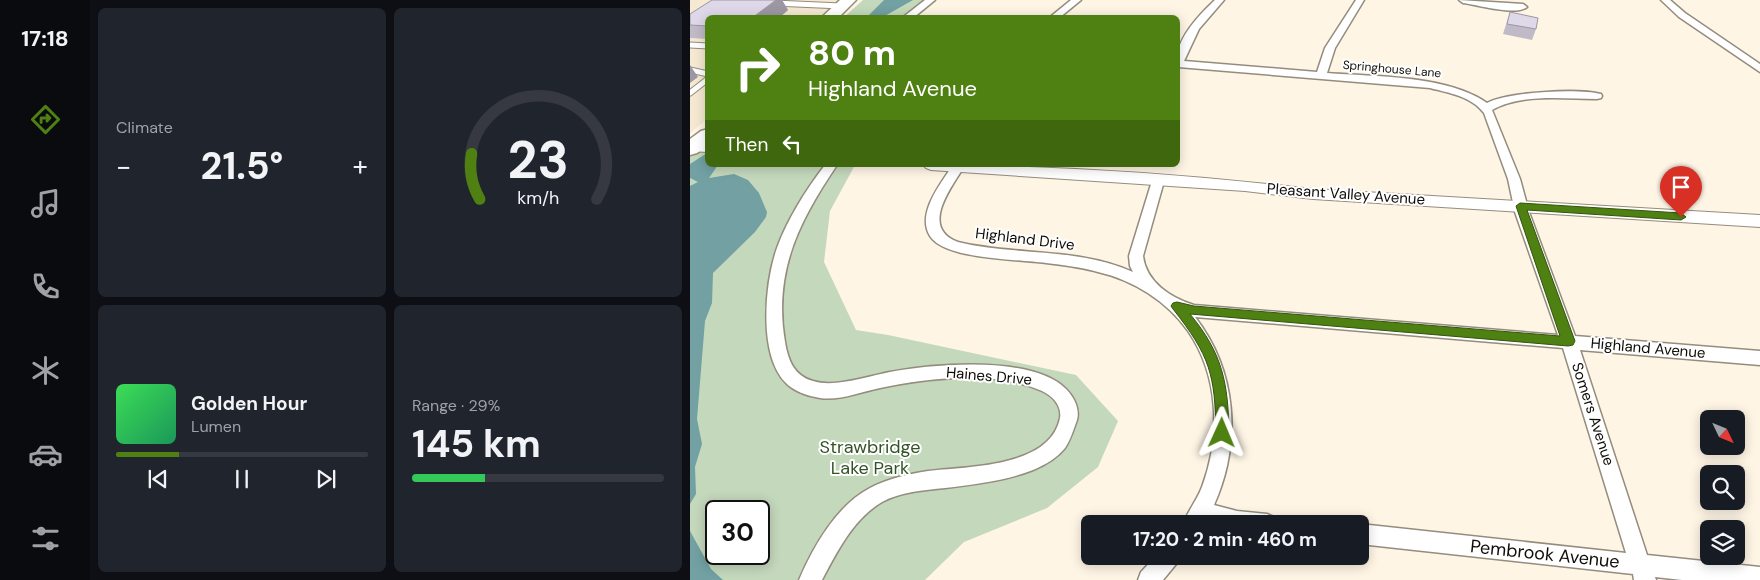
<!DOCTYPE html>
<meta charset="utf-8">
<style>
body{margin:0;font-family:"DM Sans",sans-serif;background:#20242c;color:#f1f3f6;height:100vh;display:flex;flex-direction:column;font-size:19px;white-space:nowrap}
*{box-sizing:border-box;margin:0}
p{font-size:16px;color:#9ea1a6}
.icon{flex:none;width:28px;height:28px;fill:none;stroke:currentColor;stroke-width:2;stroke-linecap:round;stroke-linejoin:round}
.map{position:relative;flex:1;overflow:hidden}
.sheet{display:flex;flex-direction:column;gap:8px;padding:8px;background:#0d0f14;width:600px}
.sheet>*{flex:none}
.guide{position:absolute;left:15px;top:15px;width:475px;height:152px;border-radius:8px;box-shadow:0 2px 12px #0003;background:#4f8112;color:#fff;overflow:hidden}
.needle{width:32px;rotate:133deg}
.tools{position:absolute;left:1010px;top:410px;display:grid;gap:10px}
.tools a{display:grid;place-items:center;width:45px;height:45px;border-radius:8px;background:#171b24;box-shadow:0 2px 12px #0003;font-size:25px}
.speed{position:absolute;left:15px;top:500px;display:flex;gap:10px;font-size:25px;font-weight:700;text-align:center}
.speed>*{display:grid;place-content:center;width:65px;height:65px;border-radius:50%;background:#171b24;box-shadow:0 2px 12px #0003;line-height:1}
.speed .limit{border:2px solid #111;border-radius:8px;background:#fff;color:#111}
.pin{position:absolute;display:grid;place-items:center;width:42px;height:42px;color:#fff;margin:-51px -21px;border-radius:50% 50% 50% 0;rotate:-45deg;box-shadow:0 0 5px #0007}
.pin .icon{rotate:45deg}
.me{position:absolute;width:55px;margin:-28px;rotate:1deg;stroke-linejoin:round;filter:drop-shadow(0 0 4px #0008)}
.turn{display:flex;align-items:center;gap:18px;height:105px;padding:0 20px;font-size:22px}
.turn .icon{width:65px;height:65px;stroke-width:2.5}
.turn b{display:block;font-size:35px;line-height:42px}
.then{display:flex;align-items:center;height:48px;padding:0 20px;background:#0003;gap:10px;font-size:19px}
.big{font-size:38px;font-weight:700;line-height:1.1}
.sheet .widget{flex:1;display:flex;flex-direction:column;justify-content:center;gap:8px;min-width:0;padding:0 18px;border-radius:8px;background:#20242c}
.sheet .dial{align-items:center;gap:0}
.dial svg{height:130px;overflow:visible;fill:none;stroke:#363941;stroke-width:7;stroke-linecap:round;text-anchor:middle}
.dial text{fill:#f1f3f6;stroke:none}
.song{display:flex;align-items:center;gap:15px}
.cover{width:60px;height:60px;border-radius:8px;background:linear-gradient(135deg,hsl(130 70% 55%),hsl(150 70% 35%))}
.played{height:5px;border-radius:2px;background:linear-gradient(90deg,#4f8112 25%,#363941 25%)}
.keys{display:flex;justify-content:space-around;direction:ltr}
.heat{display:flex;justify-content:space-between;align-items:center;font-size:28px;direction:ltr}
.charge{height:8px;border-radius:4px;background:linear-gradient(90deg,#34c759 29%,#363941 0)}
.sheet .tiles{flex:1;display:grid;gap:8px;grid-template-columns:repeat(2,1fr)}
.trip{position:absolute;left:391px;top:515px;width:288px;height:50px;border-radius:8px;background:#171b24;box-shadow:0 2px 12px #0003;font-weight:700;line-height:50px;text-align:center}
main{display:flex;flex:1;min-height:0}
.dock{display:flex;flex-direction:column;width:90px;justify-content:space-around;align-items:center;background:#090b0e;color:#9ea1a6}
.dock .icon{width:35px;height:35px}
.dock .current{color:#4f8112}
.dock b{font-size:22px;color:#f1f3f6}
.map>svg:first-child{display:block}
</style>
<main>
<nav class="dock">
<b>17:18</b>
<svg class="icon current" aria-label="directions" viewBox="0 0 24 24"><path d="M12 3l9 9-9 9-9-9zM9 14v-3h6M13 9l2 2-2 2"/></svg>
<svg class="icon" aria-label="music" viewBox="0 0 24 24"><path d="M9 18V5l10-2v13"/><circle cx="6" cy="18" r="3"/><circle cx="16" cy="16" r="3"/></svg>
<svg class="icon" aria-label="phone" viewBox="0 0 24 24"><path d="M5 4h4l2 5-3 2q2 4 5 5l2-3 5 2v4C11 20 4 13 5 4z"/></svg>
<svg class="icon" aria-label="climate" viewBox="0 0 24 24"><path d="M12 3v18M4 7l16 10M4 17L20 7"/></svg>
<svg class="icon" aria-label="car" viewBox="0 0 24 24"><path d="M5 17H2v-5l4-1 3-4h7l3 4 3 1v5h-3M9 17h6M6 11h13"/><circle cx="7" cy="17" r="2"/><circle cx="17" cy="17" r="2"/></svg>
<svg class="icon" aria-label="filters" viewBox="0 0 24 24"><path d="M4 7h16M4 17h16"/><circle cx="9" cy="7" r="2"/><circle cx="15" cy="17" r="2"/></svg>
</nav>
<section class="sheet">
<div class="tiles">
<div class="widget"><p>Climate</p>
<div class="heat"><a>−</a><b class="big">21.5°</b><a>+</a></div>
</div>
<div class="widget dial"><svg viewBox="0 0 100 80">
<path d="M14 69A42 42 0 1 1 86 69"/>
<path d="M14 69A42 42 0 0 1 9 41" stroke="#4f8112"/>
<text x="50" y="56" font-size="32" font-weight="700">23</text>
<text x="50" y="72" font-size="11">km/h</text>
</svg></div>
<div class="widget">
<div class="song"><i class="cover"></i><div><b>Golden Hour</b><p>Lumen</p></div></div>
<div class="played"></div>
<div class="keys"><svg class="icon" aria-label="previous" viewBox="0 0 24 24"><path d="M18 5L8 12l10 7zM5 5v14"/></svg><svg class="icon" aria-label="pause" viewBox="0 0 24 24"><path d="M8 5v14M16 5v14"/></svg><svg class="icon" aria-label="next" viewBox="0 0 24 24"><path d="M6 5l10 7-10 7zM19 5v14"/></svg></div>
</div>
<div class="widget"><p>Range · 29%</p><b class="big">145 km</b><div class="charge"></div></div>
</div>
</section>
<div class="map">
<svg width="1070" height="580" viewBox="0 0 1070 580">
<rect width="100%" height="100%" fill="#fef5e5"/>
<path fill="#f5e9d2" d="M0,0H159L138,17L18,18L17,119L0,133Z"/>
<g fill="#c4d8bc" fill-rule="evenodd">
<path d="M173,0H241L217,17L153,18Z"/>
<path d="M17,135L18,165H165L140,211L134,262L166,330L198,335L386,375L428,421L408,467L357,508L274,542L235,580H0V149ZM26,511H69V554H26Z"/>
</g>
<g fill="#72a0a3">
<path d="M194,0H223L193,17H177Z"/>
<path d="M17,153L18,165H28L19,178L44,174L58,180L69,193L77,212L76,217L65,232L23,273L22,303L15,321L7,419L12,444L5,467L6,494L0,504V186L8,182L0,178V164Z"/>
<path d="M0,531L21,569L33,580H0Z"/>
</g>
<g fill="none" stroke-linecap="round" stroke-linejoin="round">
<defs>
<g id="service">
<path d="M84,3L151,6"/>
<path d="M0,45L18,46"/>
<path d="M0,70L18,74"/>
<path d="M0,93L18,79"/>
</g>
<g id="minor">
<path d="M235,0H245L223,18H212Z"/>
<path d="M381,0H391L369,18H359Z"/>
<path d="M525,0H534L509,29L494,61L627,72L635,48L666,0H674L645,48L637,73C686,77 757,75 797,103C817,92 888,88 911,94L912,96L911,98L907,99C874,99 832,93 802,110L830,179L839,212L885,336L1070,351V365L890,350L957,555L1070,567V580H992L965,577L966,580H944L943,574L670,544V524L936,553L873,348L505,317C547,371 552,442 524,505L547,511L577,514L584,517L587,524H522L516,522L514,524H493C498,511 507,500 512,487C531,436 529,376 498,331C477,301 443,280 408,272C391,267 373,265 356,263C329,259 255,260 240,236C226,214 251,183 263,165H273L274,167C260,189 230,228 268,242C325,256 387,247 443,272L440,266L439,256L462,181L468,177L474,181L453,256C456,282 481,298 504,305L868,335L825,212L818,179L794,113C781,96 759,93 740,88L488,67C488,62 487,56 488,51C493,32 511,13 525,0Z"/>
<path d="M769,0L833,4L837,7C826,16 788,5 773,3Z"/>
<path d="M971,0H980L995,13L1070,64V72L989,17Z"/>
<path d="M135,165H147C109,221 83,272 95,342C98,360 104,376 123,381C145,388 178,376 200,372C244,364 342,355 376,389C384,397 390,409 387,420C384,428 380,441 375,448C367,458 355,465 343,470C315,481 285,484 255,488C234,490 210,492 192,502C163,519 147,552 132,580H109C123,547 147,505 180,488C197,479 218,474 238,471C277,466 360,468 370,418C372,406 363,396 352,391C305,370 239,378 190,388C171,392 149,401 130,398C118,396 103,391 95,382C68,353 75,282 87,248C98,218 116,190 135,165Z"/>
<path d="M466,556H490L487,563L473,580H448L451,572Z"/>
</g>
<g id="tertiary">
<path d="M0,143L18,144V152L0,151Z"/>
<path d="M233,165C363,165 494,174 623,189L1070,215V227L623,199L555,191L241,170L236,168Z"/>
</g>
<g id="trunk">
<path d="M150,0H166L148,18H131Z"/>
<path d="M18,129V145L7,153L0,155V139L11,131Z"/>
</g>
</defs>
<use href="#service" stroke="#948c7e" stroke-width="7"/>
<use href="#minor" stroke="#948c7e" stroke-width="3"/>
<use href="#tertiary" stroke="#948c7e" stroke-width="2"/>
<use href="#trunk" stroke="#948c7e" stroke-width="3"/>
<use href="#service" stroke="#fff" stroke-width="5"/>
<use href="#minor" fill="#fff" fill-rule="evenodd"/>
<use href="#tertiary" fill="#fff" fill-rule="evenodd"/>
<use href="#trunk" fill="#fff" fill-rule="evenodd"/>
</g>
<g fill="#c0bac8">
<path d="M22,0H92L98,10L89,18H18V39L0,38V14Z"/>
<path d="M820,12L846,29L842,40L813,34Z"/>
</g>
<g fill="#9c97a2">
<path d="M86,0H92L98,10L89,18H62Z"/>
<path d="M0,65L8,77L0,83Z"/>
</g>
<g fill="#dfd8e8" stroke="#9c97a2">
<path d="M22,0H86L62,18H18V26L0,25V14Z"/>
<path d="M820,12L848,18L846,29L817,24Z"/>
</g>
<path fill="#4f8112" stroke="#33540c" d="M830,203L991,213L996,217L991,220L837,210L885,341L883,345L878,346L500,314C533,354 538,383 539,433L537,437L532,439L528,437L526,433C525,374 520,356 483,309L481,306L483,303L487,302L504,306L870,336L826,206Z"/>
<g text-anchor="middle" stroke-width="4" stroke-linejoin="round" paint-order="stroke">
<g font-size="12" fill="#0f0c07" stroke="#fff">
<text transform="translate(702 69) rotate(5)" y="4">Springhouse Lane</text>
</g>
<g font-size="15" fill="#0f0c07" stroke="#fff">
<text transform="translate(656 194) rotate(4)" y="5">Pleasant Valley Avenue</text>
<text transform="translate(335 239) rotate(7)" y="5">Highland Drive</text>
<text transform="translate(958 348) rotate(5)" y="5">Highland Avenue</text>
<text transform="translate(299 376) rotate(5)" y="5">Haines Drive</text>
<text transform="translate(903 414) rotate(72)" y="5">Somers Avenue</text>
</g>
<g font-size="18" fill="#335225" stroke="#fff">
<text x="180" y="453">Strawbridge<tspan x="180" dy="21">Lake Park</tspan></text>
</g>
<g font-size="18" fill="#0f0c07" stroke="#fff">
<text transform="translate(855 554) rotate(6)" y="6">Pembrook Avenue</text>
</g>
</g>
</svg>
<div class="tools">
<a><svg class="needle" viewBox="-14 -14 28 28"><path d="M0-13l5 13h-10z" fill="#e53935"/><path d="M0 13l5-13h-10z" fill="#9ea1a6"/></svg></a>
<a><svg class="icon" aria-label="search" viewBox="0 0 24 24"><circle cx="10" cy="10" r="6"/><path d="M15 15l6 6"/></svg></a>
<a><svg class="icon" aria-label="layers" viewBox="0 0 24 24"><path d="M12 4l9 5-9 5-9-5zM3 14l9 5 9-5"/></svg></a>
</div>
<div class="speed"><div class="limit">30</div></div>
<div class="pin" style="left:991px;top:217px;background:#d93025"><svg class="icon" aria-label="arrive" viewBox="0 0 24 24"><path d="M6 21V4h12l-3 4 3 4H6"/></svg></div>
<svg class="me" style="left:532px;top:433px" viewBox="-20 -20 40 40"><path d="M0-17L14 15 0 8-14 15z" fill="#4f8112" stroke="#fff" stroke-width="4"/></svg>
<div class="trip">17:20 · 2 min · 460 m</div>
<div class="guide">
<div class="turn"><svg class="icon" aria-label="right" viewBox="0 0 24 24"><path d="M7 20v-9h11M14 6l5 5-5 5"/></svg><div><b>80 m</b>Highland Avenue</div></div>
<div class="then">Then<svg class="icon" aria-label="left" viewBox="0 0 24 24"><path d="M17 20v-9H6M10 6l-5 5 5 5"/></svg></div>
</div>
</div>
</main>
